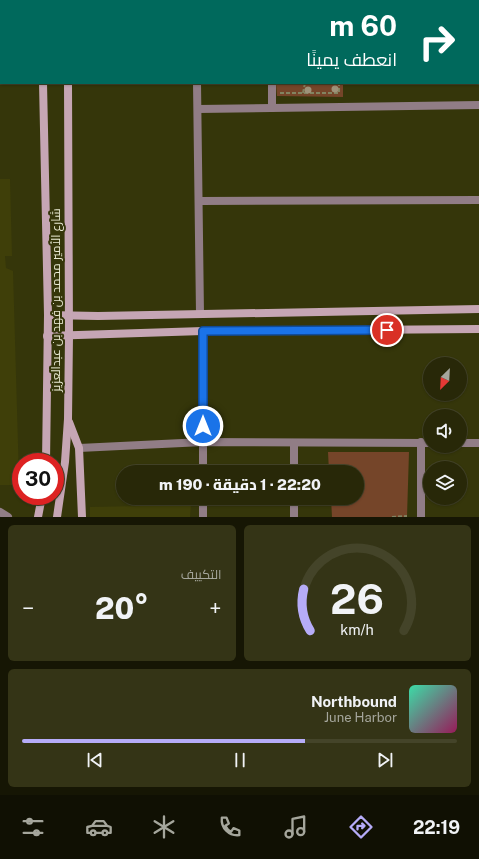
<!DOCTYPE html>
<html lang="ar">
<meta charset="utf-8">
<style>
body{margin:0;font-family:"Public Sans",Cairo,sans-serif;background:#343416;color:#f1f3f6;direction:rtl;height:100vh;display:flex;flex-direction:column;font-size:15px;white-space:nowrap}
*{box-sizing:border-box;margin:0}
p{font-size:13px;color:#a5a69c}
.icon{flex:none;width:22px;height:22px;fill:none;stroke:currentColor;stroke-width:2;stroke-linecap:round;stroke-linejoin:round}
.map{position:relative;height:517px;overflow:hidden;direction:ltr}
.panel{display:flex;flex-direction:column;gap:8px;padding:8px;background:#161604;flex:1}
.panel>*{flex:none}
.guide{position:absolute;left:0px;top:0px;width:479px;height:84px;box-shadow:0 1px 3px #0004,0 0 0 1px #444429;direction:rtl;background:#00695c;color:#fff;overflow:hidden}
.needle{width:26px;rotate:204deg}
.fabs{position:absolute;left:423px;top:357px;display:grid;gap:8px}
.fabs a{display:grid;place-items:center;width:44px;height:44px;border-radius:50%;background:#282808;box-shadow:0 1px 3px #0004,0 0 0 1px #444429;font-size:20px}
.speed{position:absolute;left:12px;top:453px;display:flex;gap:8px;font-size:20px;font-weight:700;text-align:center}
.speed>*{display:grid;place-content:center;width:52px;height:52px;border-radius:50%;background:#282808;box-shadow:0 1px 3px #0004,0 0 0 1px #444429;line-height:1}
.speed .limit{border:6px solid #d22;background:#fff;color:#111}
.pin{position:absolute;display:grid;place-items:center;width:34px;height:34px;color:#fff;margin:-17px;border:2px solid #fff;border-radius:50%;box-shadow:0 1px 4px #0007}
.me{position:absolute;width:44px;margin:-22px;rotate:0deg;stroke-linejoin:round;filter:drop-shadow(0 0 3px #0008)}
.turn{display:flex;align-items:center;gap:14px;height:84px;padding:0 16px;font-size:18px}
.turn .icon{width:52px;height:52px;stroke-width:2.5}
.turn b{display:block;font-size:28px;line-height:34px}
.big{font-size:30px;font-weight:800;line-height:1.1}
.panel .widget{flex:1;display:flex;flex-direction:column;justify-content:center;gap:6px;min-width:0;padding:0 14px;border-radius:6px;background:#343416}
.panel .dial{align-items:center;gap:0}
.dial svg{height:104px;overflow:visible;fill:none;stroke:#444429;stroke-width:7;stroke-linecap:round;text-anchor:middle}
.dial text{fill:#f1f3f6;stroke:none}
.song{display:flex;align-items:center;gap:12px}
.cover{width:48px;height:48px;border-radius:6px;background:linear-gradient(135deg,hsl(160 70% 55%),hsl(330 70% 35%))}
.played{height:4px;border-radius:2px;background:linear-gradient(90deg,#b6acf8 65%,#444429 65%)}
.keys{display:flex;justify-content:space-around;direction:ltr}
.heat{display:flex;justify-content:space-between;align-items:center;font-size:22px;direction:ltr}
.panel .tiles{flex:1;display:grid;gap:8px;grid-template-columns:1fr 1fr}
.widget:last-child{grid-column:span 2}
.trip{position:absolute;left:116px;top:465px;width:248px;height:40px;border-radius:20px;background:#282808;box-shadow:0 1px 3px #0004,0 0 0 1px #444429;font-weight:800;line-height:40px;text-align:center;direction:rtl}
.dock{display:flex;height:64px;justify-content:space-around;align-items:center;background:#101003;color:#a5a69c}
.dock .icon{width:28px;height:28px}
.dock .current{color:#b6acf8}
.dock b{font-size:18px;color:#f1f3f6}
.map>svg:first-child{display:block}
</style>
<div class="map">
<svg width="479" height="517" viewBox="0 0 479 517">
<rect width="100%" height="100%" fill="#35360a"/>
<g fill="#3f3f09">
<path d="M0,179H10L12,256H5L6,268L13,271L19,479L14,485H0Z"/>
<path d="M191,505L190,517H90V507Z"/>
</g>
<g fill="#754529">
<path d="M276,83H343V97L277,96Z"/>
<path d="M328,452H409L407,517H332L331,498H357V472H329Z"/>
</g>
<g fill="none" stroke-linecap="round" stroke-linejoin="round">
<g stroke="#828360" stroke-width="2" stroke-dasharray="4 2" stroke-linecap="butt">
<path d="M305,0V1"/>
<path d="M340,0V1"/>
<path d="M280,93H339V83"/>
<path d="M303,93L305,83"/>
<path d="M392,517L407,516"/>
</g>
<g stroke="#917d86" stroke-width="8">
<path d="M195,0V1"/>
<path d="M273,1V0"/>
<path d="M0,72H1"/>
<path d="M197,83L200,314"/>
<path d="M272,108V83"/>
<path d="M198,109L479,105"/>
<path d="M200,201L479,200"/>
<path d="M421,442V517"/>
<path d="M460,443H479"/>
<path d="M79,448L203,442L430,443"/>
<path d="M203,472V331"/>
<path d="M294,472V443"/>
<path d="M0,512L8,517"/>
<path d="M203,517V498"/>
<path d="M294,517V498"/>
</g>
<g stroke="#c6a6b4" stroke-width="8">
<path d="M42,0V1"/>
<path d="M67,0V1"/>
<path d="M43,83L48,315L46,462"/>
<path d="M48,315L98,316L479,309"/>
<path d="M47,336L203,331L479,329"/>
<path d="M69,422L79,448L82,517"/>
<path d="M38,517L42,496"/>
<path d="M57,517L65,462L68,419L69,336L68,83"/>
</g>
</g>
<g fill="#9e9279">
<circle cx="335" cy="89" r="3.5"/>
<circle cx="308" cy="90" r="3.5"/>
</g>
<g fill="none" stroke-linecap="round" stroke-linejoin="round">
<defs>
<path id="route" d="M203,426V331L387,330"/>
</defs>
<use href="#route" stroke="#114b97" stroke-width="10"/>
<use href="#route" stroke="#1a73e8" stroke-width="7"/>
</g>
<g text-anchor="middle" stroke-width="4" stroke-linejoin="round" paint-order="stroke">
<g font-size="12" fill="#e9ead3" stroke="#35360a">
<text transform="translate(56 300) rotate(-90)" y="4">شارع الأمير محمد بن فهد بن عبدالعزيز</text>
</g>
</g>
</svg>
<div class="fabs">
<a><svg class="needle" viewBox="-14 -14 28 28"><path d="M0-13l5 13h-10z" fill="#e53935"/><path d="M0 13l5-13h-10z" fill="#a5a69c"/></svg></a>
<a><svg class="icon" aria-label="sound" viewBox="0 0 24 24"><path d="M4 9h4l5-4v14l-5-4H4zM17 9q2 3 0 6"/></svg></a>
<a><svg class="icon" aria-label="layers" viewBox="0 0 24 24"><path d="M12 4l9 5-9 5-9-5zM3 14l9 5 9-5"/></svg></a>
</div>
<div class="speed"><div class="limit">30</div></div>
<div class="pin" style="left:387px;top:330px;background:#d93025"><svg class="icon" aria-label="arrive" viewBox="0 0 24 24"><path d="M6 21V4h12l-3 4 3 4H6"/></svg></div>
<svg class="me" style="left:203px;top:426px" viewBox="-20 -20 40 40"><circle r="17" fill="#1a73e8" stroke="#fff" stroke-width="3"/><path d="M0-11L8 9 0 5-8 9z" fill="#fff"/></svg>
<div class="trip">22:20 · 1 دقيقة · 190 m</div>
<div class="guide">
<div class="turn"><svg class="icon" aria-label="right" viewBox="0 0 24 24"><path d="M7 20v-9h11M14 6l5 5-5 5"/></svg><div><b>60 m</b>انعطف يمينًا</div></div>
</div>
</div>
<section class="panel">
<div class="tiles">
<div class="widget dial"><svg viewBox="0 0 100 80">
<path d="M14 69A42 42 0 1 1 86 69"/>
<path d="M14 69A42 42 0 0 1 9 37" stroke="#b6acf8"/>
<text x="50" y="56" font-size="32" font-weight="700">26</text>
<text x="50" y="72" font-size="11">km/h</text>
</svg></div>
<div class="widget"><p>التكييف</p>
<div class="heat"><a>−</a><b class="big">20°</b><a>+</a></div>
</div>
<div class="widget">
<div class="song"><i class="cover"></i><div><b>Northbound</b><p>June Harbor</p></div></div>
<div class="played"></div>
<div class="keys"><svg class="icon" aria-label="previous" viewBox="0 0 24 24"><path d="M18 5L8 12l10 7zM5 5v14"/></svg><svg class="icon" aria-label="pause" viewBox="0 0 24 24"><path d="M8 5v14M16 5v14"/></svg><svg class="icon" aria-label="next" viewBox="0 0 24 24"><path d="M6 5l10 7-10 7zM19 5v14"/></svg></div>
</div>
</div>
</section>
<nav class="dock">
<b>22:19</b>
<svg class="icon current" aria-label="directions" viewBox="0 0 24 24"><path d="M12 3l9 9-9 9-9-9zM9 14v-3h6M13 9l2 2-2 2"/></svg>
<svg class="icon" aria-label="music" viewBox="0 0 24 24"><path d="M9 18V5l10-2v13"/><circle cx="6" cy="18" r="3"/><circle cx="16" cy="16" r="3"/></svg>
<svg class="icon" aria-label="phone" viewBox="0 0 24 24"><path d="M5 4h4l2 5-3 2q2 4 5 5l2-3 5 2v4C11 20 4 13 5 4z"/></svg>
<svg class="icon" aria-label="climate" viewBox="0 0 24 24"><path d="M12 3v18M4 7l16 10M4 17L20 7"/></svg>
<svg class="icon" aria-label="car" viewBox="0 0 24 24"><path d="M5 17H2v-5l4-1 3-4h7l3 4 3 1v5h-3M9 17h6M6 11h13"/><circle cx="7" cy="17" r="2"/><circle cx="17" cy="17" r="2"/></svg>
<svg class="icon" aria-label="filters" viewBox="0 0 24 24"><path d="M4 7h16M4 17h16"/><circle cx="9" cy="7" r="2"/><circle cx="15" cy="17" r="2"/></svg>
</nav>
